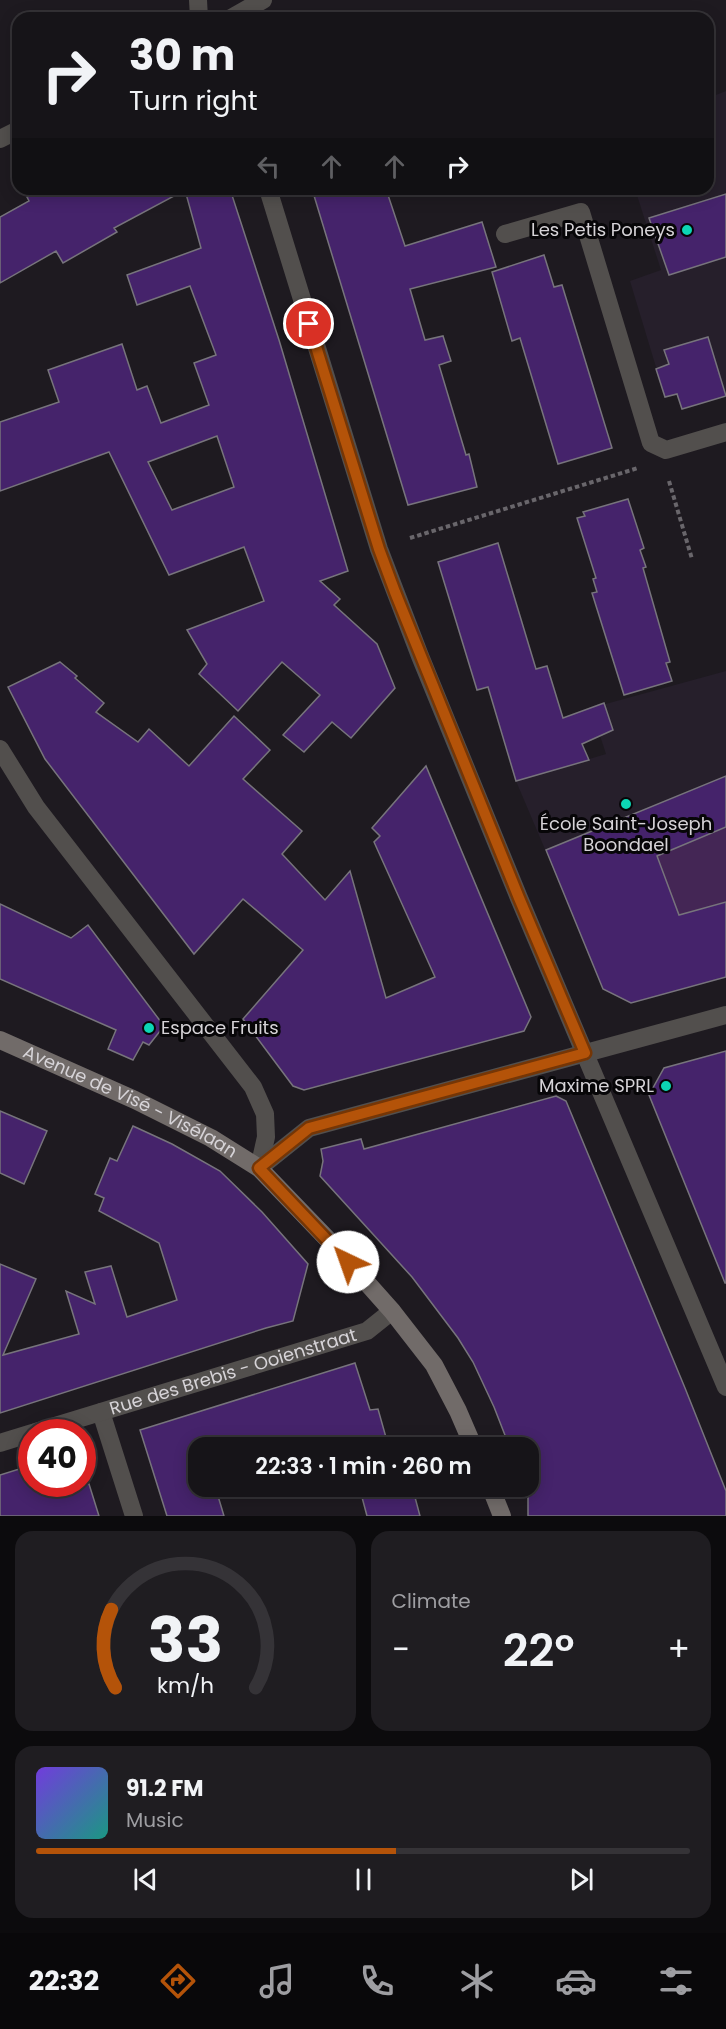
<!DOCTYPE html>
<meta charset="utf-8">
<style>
body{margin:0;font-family:Poppins,sans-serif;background:#1f1d21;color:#f1f3f6;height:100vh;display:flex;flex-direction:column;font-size:22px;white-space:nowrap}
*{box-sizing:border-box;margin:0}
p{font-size:20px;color:#9e9ea2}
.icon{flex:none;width:33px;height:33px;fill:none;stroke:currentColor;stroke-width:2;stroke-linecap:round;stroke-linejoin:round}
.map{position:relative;height:1516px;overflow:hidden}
.details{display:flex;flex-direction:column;gap:15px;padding:15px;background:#0c0b0d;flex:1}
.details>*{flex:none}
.hud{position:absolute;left:12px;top:12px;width:702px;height:183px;border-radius:18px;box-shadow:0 3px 15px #0003,0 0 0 2px #353337;background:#161418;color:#f1f3f6;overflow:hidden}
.speed{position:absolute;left:18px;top:1419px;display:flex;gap:12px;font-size:30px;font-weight:700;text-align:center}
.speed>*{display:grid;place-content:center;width:78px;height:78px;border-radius:50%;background:#161418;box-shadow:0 3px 15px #0003,0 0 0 2px #353337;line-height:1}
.speed .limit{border:9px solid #d22;background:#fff;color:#111}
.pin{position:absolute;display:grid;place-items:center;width:51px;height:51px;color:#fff;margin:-26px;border:3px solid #fff;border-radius:50%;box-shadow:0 2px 6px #0007}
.me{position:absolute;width:66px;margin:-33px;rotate:318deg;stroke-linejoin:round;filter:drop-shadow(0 0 4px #0008)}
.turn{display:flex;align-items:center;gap:21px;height:126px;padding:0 18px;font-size:27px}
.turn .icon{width:78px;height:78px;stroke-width:2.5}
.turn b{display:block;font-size:42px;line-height:51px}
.lanes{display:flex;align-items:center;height:57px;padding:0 18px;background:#0003;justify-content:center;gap:30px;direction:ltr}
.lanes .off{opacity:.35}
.big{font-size:45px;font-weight:600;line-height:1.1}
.details .card{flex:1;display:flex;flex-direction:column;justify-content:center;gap:9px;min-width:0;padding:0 21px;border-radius:18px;background:#1f1d21}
.details .dial{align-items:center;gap:0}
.dial svg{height:156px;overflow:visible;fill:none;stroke:#353337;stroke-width:7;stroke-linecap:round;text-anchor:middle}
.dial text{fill:#f1f3f6;stroke:none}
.song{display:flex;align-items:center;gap:18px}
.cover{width:72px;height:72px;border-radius:9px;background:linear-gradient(135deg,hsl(260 70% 55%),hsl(170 70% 35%))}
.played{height:6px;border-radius:3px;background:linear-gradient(90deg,#b45309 55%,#353337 55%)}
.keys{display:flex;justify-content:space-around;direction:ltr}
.heat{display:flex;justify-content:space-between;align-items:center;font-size:33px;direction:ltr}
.details .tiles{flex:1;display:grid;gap:15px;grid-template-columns:1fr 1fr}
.card:last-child{grid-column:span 2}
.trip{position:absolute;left:188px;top:1437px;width:351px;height:60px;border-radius:18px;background:#161418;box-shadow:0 3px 15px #0003,0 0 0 2px #353337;font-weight:600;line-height:60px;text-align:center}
.menu{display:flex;height:96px;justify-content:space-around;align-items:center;background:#09080a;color:#9e9ea2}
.menu .icon{width:42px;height:42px}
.menu .on{color:#b45309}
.menu b{font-size:27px;color:#f1f3f6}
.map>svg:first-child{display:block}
</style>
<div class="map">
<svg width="726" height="1516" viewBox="0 0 726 1516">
<rect width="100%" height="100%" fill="#1e1a20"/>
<g fill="#261f2b">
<path d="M726,91V395L682,409L677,394L665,397L630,281L661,270L635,189H708V98Z"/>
<path d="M726,671V827L564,894L516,781L606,754L591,708Z"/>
</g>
<path fill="#442655" d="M726,827V902L661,930C674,887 677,892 642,862Z"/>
<g fill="#45236b" stroke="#77747c" stroke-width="1.5" fill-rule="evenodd">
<path d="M43,189H230L279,340L348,571L320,581L340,599L334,605L377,644L395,688L351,738L332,722L304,752L283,735L320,695L282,662L238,711L199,674L207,664L187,630L264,601L244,547L169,575L109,452L0,491V422L59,402L48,370L122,344L137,390L147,386L161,423L209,405L194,363L216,355L190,286L137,305L127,275L201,248L185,190L114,228L117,232L63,263L56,251L0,283V217L29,201L27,197ZM217,436L234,487L172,510L148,462Z"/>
<path d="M312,189H386L405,246L482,222L496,267L410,289L425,340L443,336L451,361L439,365L466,455L469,454L477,487L408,505Z"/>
<path d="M726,194V257L669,275L649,218Z"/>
<path d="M544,255L554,287L562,285L612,448L558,464L520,338L512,341L492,272Z"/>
<path d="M708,337L726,396L682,409L677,394L665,397L656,369L669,364L664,350Z"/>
<path d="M628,499L644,548L640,550L646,567L643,568L670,662L666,663L672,681L624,695L592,593L597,592L593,579L596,578L577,518L585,516L583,512Z"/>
<path d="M498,543L536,669L547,666L563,718L604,703L613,730L582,744L589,760L516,781L488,687L477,690L438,562Z"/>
<path d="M60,662L77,676L75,678L104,703L96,712L138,742L149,729L189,766L234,716L270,750L243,779L302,831L282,854L325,900L350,871L386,998L435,977L374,842L380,836L372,828L426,766L531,1017L524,1031L304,1090L293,1086L243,1019L303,950L243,899L194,954L45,759L8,687Z"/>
<path d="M726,776V827L657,856L679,915L726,902V977L631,1003L603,989L546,850Z"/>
<path d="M0,904L71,938L88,925L164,1026L149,1045L143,1042L133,1060L108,1049L116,1030L0,979Z"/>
<path d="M726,1051V1283H725L649,1095L664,1068Z"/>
<path d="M556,1096L566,1101L685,1388L726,1491V1516H528V1495L525,1486H528V1448H510L494,1407L473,1362L458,1338L412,1277L320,1176L323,1161L321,1149L361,1139L364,1149Z"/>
<path d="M0,1111L47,1131L24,1184L0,1173Z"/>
<path d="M133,1126L172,1144L220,1171L262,1212L308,1264L293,1321L266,1328L0,1413V1264L36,1279L3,1355L79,1334L66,1291L95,1304L85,1272L111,1266L127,1317L177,1300L159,1243L99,1211L104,1198L95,1194L110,1158L117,1161Z"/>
<path d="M355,1363L370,1410L378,1409L389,1448H198V1486H215L224,1516H167L140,1430Z"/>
<path d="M32,1465V1484H89L99,1516H0V1475Z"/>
<path d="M359,1486H412L420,1516H367Z"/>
</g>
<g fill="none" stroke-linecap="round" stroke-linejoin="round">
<g stroke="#69666b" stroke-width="4" stroke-dasharray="4.5 3" stroke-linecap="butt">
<path d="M669,481L692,559"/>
<path d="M410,538L638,468"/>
</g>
<g stroke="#524f4d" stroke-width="18">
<path d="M198,0L199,18"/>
<path d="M231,18L263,0"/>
<path d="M0,139L18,130"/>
<path d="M268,189L379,549L420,656L519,898L726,1387"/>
<path d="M505,234L581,212L651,443L666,450L726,432"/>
<path d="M0,749L36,807L253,1087L265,1114L266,1137L259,1168"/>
<path d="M259,1168L309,1128L726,1015"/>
<path d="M101,1412L134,1516"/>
<path id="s1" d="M35,1432L367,1331L392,1311"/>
<path d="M0,1443L32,1433"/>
</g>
<g stroke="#716b69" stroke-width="18">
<path id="s2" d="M0,1040L135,1100L211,1138L259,1168L336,1248L392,1311L434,1365L458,1411L474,1448"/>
<path d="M490,1486L502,1516"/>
</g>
</g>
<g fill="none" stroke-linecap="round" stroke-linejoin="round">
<defs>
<path id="route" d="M309,324L379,549L395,592L519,898L585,1053L309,1128L259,1168L348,1262"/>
</defs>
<use href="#route" stroke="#753606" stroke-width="15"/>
<use href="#route" stroke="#b45309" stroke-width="10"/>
</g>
<g fill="#0cd5b5" stroke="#070608" stroke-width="2">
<circle cx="687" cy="230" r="6"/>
<circle cx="626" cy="804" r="6"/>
<circle cx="149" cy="1028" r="6"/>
<circle cx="666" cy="1086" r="6"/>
</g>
<g text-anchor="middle" stroke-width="6" stroke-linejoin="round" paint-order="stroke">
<g font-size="18" fill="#d6d3d7" stroke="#070608" text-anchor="end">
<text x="675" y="236">Les Petis Poneys</text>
<text x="626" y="830" text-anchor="middle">École Saint-Joseph<tspan x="626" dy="21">Boondael</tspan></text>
<text x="161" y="1034" text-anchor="start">Espace Fruits</text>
<text x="654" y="1092">Maxime SPRL</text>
</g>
<g font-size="18" fill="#d6d3d7" stroke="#070608">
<text dy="6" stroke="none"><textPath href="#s2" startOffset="144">Avenue de Visé - Visélaan</textPath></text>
<text dy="6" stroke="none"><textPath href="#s1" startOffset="207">Rue des Brebis - Ooienstraat</textPath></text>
</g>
</g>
</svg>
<div class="speed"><div class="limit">40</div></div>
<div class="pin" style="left:309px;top:324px;background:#d93025"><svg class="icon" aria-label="arrive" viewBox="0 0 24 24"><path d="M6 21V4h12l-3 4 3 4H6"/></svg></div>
<svg class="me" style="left:348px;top:1262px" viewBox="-20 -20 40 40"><circle r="19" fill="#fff"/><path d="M0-13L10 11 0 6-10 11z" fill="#b45309"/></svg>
<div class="trip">22:33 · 1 min · 260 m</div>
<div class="hud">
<div class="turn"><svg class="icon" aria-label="right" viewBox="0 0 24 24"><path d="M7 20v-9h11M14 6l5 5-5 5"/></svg><div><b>30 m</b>Turn right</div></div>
<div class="lanes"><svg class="icon off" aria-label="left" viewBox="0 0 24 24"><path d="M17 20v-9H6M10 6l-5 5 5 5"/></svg><svg class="icon off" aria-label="ahead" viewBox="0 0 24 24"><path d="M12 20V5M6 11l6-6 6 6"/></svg><svg class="icon off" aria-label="ahead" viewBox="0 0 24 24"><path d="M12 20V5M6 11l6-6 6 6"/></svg><svg class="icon" aria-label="right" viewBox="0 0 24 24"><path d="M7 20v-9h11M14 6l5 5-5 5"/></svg></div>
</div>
</div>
<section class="details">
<div class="tiles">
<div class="card dial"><svg viewBox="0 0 100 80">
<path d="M14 69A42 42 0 1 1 86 69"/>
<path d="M14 69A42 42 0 0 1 12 29" stroke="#b45309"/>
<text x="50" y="56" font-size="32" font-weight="700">33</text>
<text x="50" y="72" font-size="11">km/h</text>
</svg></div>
<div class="card"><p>Climate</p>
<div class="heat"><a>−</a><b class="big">22°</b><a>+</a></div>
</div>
<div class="card">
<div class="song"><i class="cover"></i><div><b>91.2 FM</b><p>Music</p></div></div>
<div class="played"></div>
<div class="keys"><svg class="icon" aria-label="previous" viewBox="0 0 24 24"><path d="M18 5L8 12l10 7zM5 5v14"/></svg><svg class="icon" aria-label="pause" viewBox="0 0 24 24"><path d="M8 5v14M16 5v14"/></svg><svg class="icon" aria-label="next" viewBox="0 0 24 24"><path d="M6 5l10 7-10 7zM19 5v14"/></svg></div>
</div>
</div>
</section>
<nav class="menu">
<b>22:32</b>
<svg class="icon on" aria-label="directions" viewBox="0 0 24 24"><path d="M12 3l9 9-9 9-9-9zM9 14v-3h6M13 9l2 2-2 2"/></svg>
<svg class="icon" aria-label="music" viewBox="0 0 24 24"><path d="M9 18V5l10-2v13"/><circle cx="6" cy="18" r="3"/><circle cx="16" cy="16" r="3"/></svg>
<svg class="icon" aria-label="phone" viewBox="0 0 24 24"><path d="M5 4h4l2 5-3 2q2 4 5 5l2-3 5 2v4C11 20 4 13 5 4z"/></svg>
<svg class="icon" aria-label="climate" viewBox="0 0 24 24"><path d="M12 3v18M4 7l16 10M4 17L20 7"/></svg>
<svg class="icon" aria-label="car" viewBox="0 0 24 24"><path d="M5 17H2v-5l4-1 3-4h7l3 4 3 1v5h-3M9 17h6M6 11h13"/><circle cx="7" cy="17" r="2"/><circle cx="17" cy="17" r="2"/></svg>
<svg class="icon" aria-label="filters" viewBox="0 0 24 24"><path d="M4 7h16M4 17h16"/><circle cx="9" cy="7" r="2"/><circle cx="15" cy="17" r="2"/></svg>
</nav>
